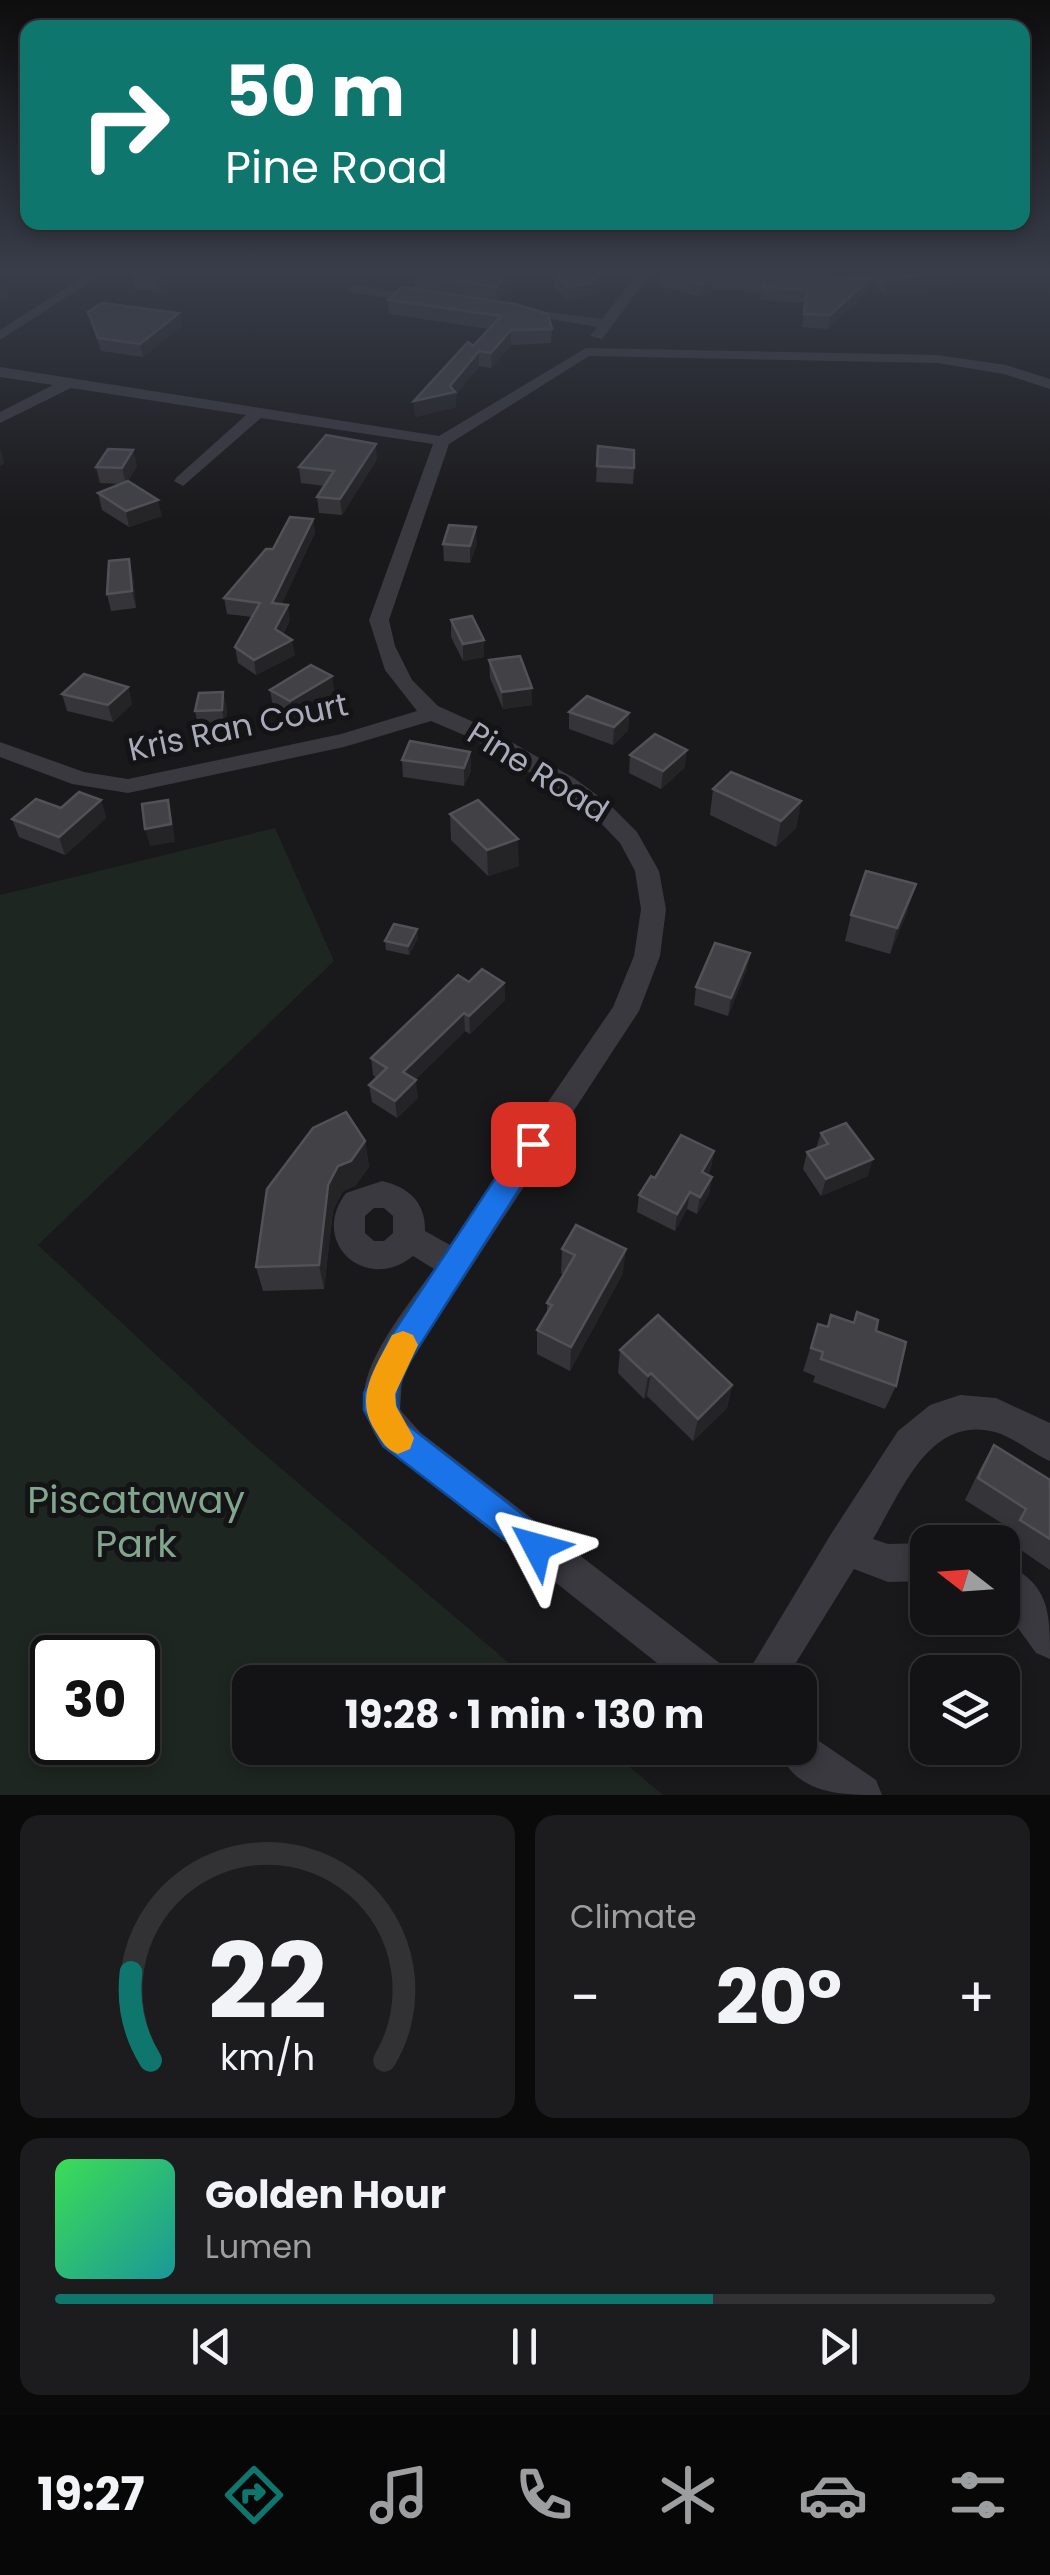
<!DOCTYPE html>
<meta charset="utf-8">
<style>
body{margin:0;font-family:Poppins,sans-serif;background:#1c1b1d;color:#f1f3f6;height:100vh;display:flex;flex-direction:column;font-size:38px;white-space:nowrap}
*{box-sizing:border-box;margin:0}
p{font-size:32px;color:#9d9ea0}
.icon{flex:none;width:55px;height:55px;fill:none;stroke:currentColor;stroke-width:2;stroke-linecap:round;stroke-linejoin:round}
.map{position:relative;height:1795px;overflow:hidden}
.panel{display:flex;flex-direction:column;gap:20px;padding:20px;background:#0a0a0b;flex:1}
.panel>*{flex:none}
.banner{position:absolute;left:20px;top:20px;width:1010px;height:210px;border-radius:20px;box-shadow:0 5px 15px #0003,0 0 0 2px #323234;background:#0f766e;color:#fff;overflow:hidden}
.needle{width:65px;rotate:287deg}
.buttons{position:absolute;left:910px;top:1525px;display:grid;gap:20px}
.buttons a{display:grid;place-items:center;width:110px;height:110px;border-radius:20px;background:#131214;box-shadow:0 5px 15px #0003,0 0 0 2px #323234;font-size:50px}
.speed{position:absolute;left:30px;top:1635px;display:flex;gap:20px;font-size:50px;font-weight:700;text-align:center}
.speed>*{display:grid;place-content:center;width:130px;height:130px;border-radius:50%;background:#131214;box-shadow:0 5px 15px #0003,0 0 0 2px #323234;line-height:1}
.speed .limit{border:5px solid #111;border-radius:15px;background:#fff;color:#111}
.pin{position:absolute;display:grid;place-items:center;width:85px;height:85px;color:#fff;margin:-42px;border-radius:20px;box-shadow:0 5px 15px #0006}
.me{position:absolute;width:110px;margin:-55px;rotate:309deg;stroke-linejoin:round;filter:drop-shadow(0 0 8px #0008)}
.turn{display:flex;align-items:center;gap:35px;height:210px;padding:0 40px;font-size:45px}
.turn .icon{width:130px;height:130px;stroke-width:2.5}
.turn b{display:block;font-size:70px;line-height:85px}
.big{font-size:75px;font-weight:700;line-height:1.1}
.panel .widget{flex:1;display:flex;flex-direction:column;justify-content:center;gap:15px;min-width:0;padding:0 35px;border-radius:20px;background:#1c1b1d}
.panel .dial{align-items:center;gap:0}
.dial svg{height:260px;overflow:visible;fill:none;stroke:#323234;stroke-width:7;stroke-linecap:round;text-anchor:middle}
.dial text{fill:#f1f3f6;stroke:none}
.song{display:flex;align-items:center;gap:30px}
.cover{width:120px;height:120px;border-radius:15px;background:linear-gradient(135deg,hsl(130 70% 55%),hsl(180 70% 35%))}
.played{height:10px;border-radius:5px;background:linear-gradient(90deg,#0f766e 70%,#323234 70%)}
.keys{display:flex;justify-content:space-around;direction:ltr}
.heat{display:flex;justify-content:space-between;align-items:center;font-size:55px;direction:ltr}
.panel .tiles{flex:1;display:grid;gap:20px;grid-template-columns:1fr 1fr}
.widget:last-child{grid-column:span 2}
.trip{position:absolute;left:232px;top:1665px;width:585px;height:100px;border-radius:20px;background:#131214;box-shadow:0 5px 15px #0003,0 0 0 2px #323234;font-weight:700;line-height:100px;text-align:center}
.menu{display:flex;height:160px;justify-content:space-around;align-items:center;background:#080708;color:#9d9ea0}
.menu .icon{width:70px;height:70px}
.menu .selected{color:#0f766e}
.menu b{font-size:45px;color:#f1f3f6}
.map>svg:first-child{display:block}
</style>
<div class="map">
<svg width="1050" height="1795" viewBox="0 0 1050 1795">
<rect width="100%" height="100%" fill="#19181a"/>
<path fill="#1e2621" fill-rule="evenodd" d="M275,828L334,961L38,1245L249,1441L531,1682H250V1748H607L663,1795H0V895ZM52,1658H138V1742H52Z"/>
<g fill="none" stroke-linecap="round" stroke-linejoin="round">
<g fill="#3a3940" fill-rule="evenodd">
<path d="M95,269H110L0,340V330Z"/>
<path d="M641,269H654L602,339L590,336L597,327L510,312L517,308L602,319Z"/>
<path d="M354,285L428,296L435,300L428,304L349,292L347,289Z"/>
<path d="M586,348L937,355L1006,365L1050,379V389L1004,374L937,363L589,356L449,444L389,620L395,646L412,680L438,706L487,728L574,778L609,804L637,832L659,871L666,909L660,956L639,1011L425,1338L402,1378L400,1410L421,1433L726,1668L732,1682H681L380,1443C372,1430 364,1415 364,1399C363,1359 411,1301 434,1269L413,1256C367,1294 308,1243 346,1193L382,1181C408,1187 426,1202 425,1231L450,1245L613,1007L634,956L641,909L635,871L620,843L593,815L557,789L471,738L431,721L344,747L128,793L72,784L0,757V742L84,772L128,779L341,734L417,711L385,670L369,620L433,444L261,418L183,486L174,481L177,477L246,415L71,388L0,423V412L53,385L0,377V367L439,436ZM374,1208H384L393,1216V1233L384,1241H374L365,1233V1216Z"/>
<path d="M960,1395L996,1398L1050,1423V1461C1031,1453 1015,1438 995,1432C929,1414 901,1493 873,1539L888,1544L928,1543V1581L888,1582L854,1569L784,1682H742L831,1534L898,1431L930,1405Z"/>
<path d="M1002,1562C1050,1583 1050,1612 1050,1659L1036,1653L1002,1606Z"/>
<path d="M800,1728L876,1780L882,1795C840,1795 795,1795 778,1748H800Z"/>
</g>
</g>
<g fill="#353438">
<path d="M192,269L158,292L134,289L131,275Z"/>
<path d="M410,269H527L497,301L552,329L551,343L511,345L491,368L479,366L456,395V407L415,417L414,401L473,346L489,329L389,314L388,300L415,289V277H410Z"/>
<path d="M886,269H998L996,279L884,294L874,284L876,271Z"/>
<path d="M609,272L589,297L569,301L554,289L555,276Z"/>
<path d="M660,272L828,279L870,289L828,329L802,327L805,303L760,300L761,292L713,289L700,297L659,286Z"/>
<path d="M88,312L182,326L143,357L101,351Z"/>
<path d="M598,446L634,468L633,484L596,482Z"/>
<path d="M377,459L342,515L319,513L317,497L325,486L301,483L299,467Z"/>
<path d="M137,466L127,482L162,516L129,527L102,510L98,493L122,484L100,483L96,467Z"/>
<path d="M313,519L315,533L281,604L290,620L283,634L295,655L256,675L238,663L235,647L252,617L227,614L224,598L273,549Z"/>
<path d="M477,543L470,563L444,561L443,544Z"/>
<path d="M133,576L136,608L111,611L107,594Z"/>
<path d="M451,620L484,657L463,661L451,637Z"/>
<path d="M489,660L532,688V705L503,709L490,678Z"/>
<path d="M332,676L334,693L293,719L273,707L270,690Z"/>
<path d="M128,687L132,704L113,722L67,711L62,694Z"/>
<path d="M223,692L227,710L225,727L199,729L195,711Z"/>
<path d="M569,712L629,713L628,730L613,745L569,729Z"/>
<path d="M470,752L471,770L464,786L403,777L402,760Z"/>
<path d="M630,755L685,767L661,789L629,773Z"/>
<path d="M713,789L801,801L796,828L776,847L710,815Z"/>
<path d="M101,800L106,818L65,855L19,837L12,819Z"/>
<path d="M450,814L519,866L488,876L451,840Z"/>
<path d="M908,910L890,954L845,941L851,915Z"/>
<path d="M418,938L409,955L386,950L385,941Z"/>
<path d="M750,953L746,971L728,1016L694,1005L696,987Z"/>
<path d="M469,982L504,983L505,1000L470,1034L465,1031L415,1080L418,1098L397,1118L372,1102L369,1085L377,1078L373,1075L371,1058Z"/>
<path d="M821,1133L868,1176L821,1196L803,1169L807,1152L816,1148Z"/>
<path d="M365,1141L369,1167L355,1186L343,1191L333,1210L324,1289L263,1291L256,1267Z"/>
<path d="M714,1151L711,1168L708,1174L712,1177L709,1194L697,1214L687,1209L675,1231L637,1212L639,1195L655,1178Z"/>
<path d="M562,1249L623,1273L570,1371L537,1354V1330L547,1314V1303L564,1275L561,1273Z"/>
<path d="M857,1312L876,1331L896,1386L885,1409L813,1382L815,1376L803,1371L818,1324L827,1327L831,1315L853,1323Z"/>
<path d="M620,1350L732,1385L727,1408L693,1441L647,1396L644,1399L618,1373Z"/>
<path d="M994,1445L1050,1480V1570L1006,1540L1011,1529L965,1500L981,1467Z"/>
</g>
<g fill="#242326">
<path d="M169,269H192L158,292L156,278Z"/>
<path d="M514,269H527L497,301L496,287Z"/>
<path d="M601,269H610L589,297L569,301V287Z"/>
<path d="M969,269H998L996,279L884,294L886,280Z"/>
<path d="M714,276L713,289L700,297L701,284Z"/>
<path d="M873,276L870,289L828,329L830,315Z"/>
<path d="M5,284L9,297L0,301V287Z"/>
<path d="M179,313L182,326L143,357L140,344Z"/>
<path d="M511,330V345L491,368V353Z"/>
<path d="M479,351V366L456,395V407L415,417L414,401L450,386Z"/>
<path d="M376,444L377,459L342,515L340,499Z"/>
<path d="M0,448L4,463L0,466Z"/>
<path d="M133,450L137,466L126,484L122,468Z"/>
<path d="M158,500L162,516L129,527L126,511Z"/>
<path d="M313,519L315,533L275,619L272,603Z"/>
<path d="M476,527L477,543L470,563V546Z"/>
<path d="M129,559L133,576L136,608L132,591Z"/>
<path d="M288,605L290,620L277,644L275,629Z"/>
<path d="M292,640L295,655L256,675L254,660Z"/>
<path d="M484,640V657L463,661V644Z"/>
<path d="M332,676L334,693L293,719L290,701Z"/>
<path d="M128,687L132,704L113,722L108,705Z"/>
<path d="M532,688V705L503,709L502,692Z"/>
<path d="M223,692L227,710L225,727L222,710Z"/>
<path d="M629,713L628,730L613,745L614,727Z"/>
<path d="M687,750L685,767L661,789L663,771Z"/>
<path d="M470,752L471,770L464,786V768Z"/>
<path d="M101,800L106,818L65,855L59,837Z"/>
<path d="M168,800L172,818L175,842L150,846L145,829Z"/>
<path d="M801,801L796,828L776,847L781,821Z"/>
<path d="M518,839L519,866L488,876L487,850Z"/>
<path d="M916,884L908,910L890,954L897,928Z"/>
<path d="M417,929L418,938L409,955L408,946Z"/>
<path d="M750,953L746,971L728,1016L731,998Z"/>
<path d="M504,983L505,1000L470,1034L469,1016Z"/>
<path d="M464,1013L465,1031L405,1090L403,1072Z"/>
<path d="M416,1080L418,1098L397,1118L395,1101Z"/>
<path d="M365,1141L369,1167L355,1186L343,1191L333,1210L324,1289L319,1265L328,1185L338,1166Z"/>
<path d="M714,1151L711,1168L699,1189L702,1172Z"/>
<path d="M873,1159L868,1176L821,1196L826,1179Z"/>
<path d="M712,1177L709,1194L697,1214L700,1197Z"/>
<path d="M690,1192L687,1209L675,1231L677,1214Z"/>
<path d="M626,1249L623,1273L570,1371L571,1347Z"/>
<path d="M651,1373L647,1396L644,1399L648,1376Z"/>
<path d="M732,1385L727,1408L693,1441L698,1419Z"/>
</g>
<g fill="#414146" stroke="#525158" stroke-width="2.5">
<path d="M139,269H169L156,278L131,275Z"/>
<path d="M422,269H514L496,287L415,276Z"/>
<path d="M562,269H601L590,283L569,287L555,276Z"/>
<path d="M674,269H748L827,273L828,279L873,276L830,315L804,314L807,290L762,287L765,279L714,276L701,284L660,272Z"/>
<path d="M886,269L919,270L969,269L886,280L876,271Z"/>
<path d="M402,287L515,304L548,314L552,329L511,330L491,353L479,351L450,386L455,392L414,401L468,342L473,346L501,316L388,300Z"/>
<path d="M102,303L179,313L140,344L98,338L88,312Z"/>
<path d="M326,435L376,444L340,499L317,497L334,471L299,467Z"/>
<path d="M598,446L634,450V468L597,466Z"/>
<path d="M108,449L133,450L122,468L96,467Z"/>
<path d="M128,481L158,500L126,511L98,493Z"/>
<path d="M290,517L313,519L272,603L288,605L275,629L292,640L254,660L235,647L260,603L224,598L266,549H273Z"/>
<path d="M449,525L476,527L470,546L443,544Z"/>
<path d="M129,559L132,591L107,594L109,561Z"/>
<path d="M472,616L484,640L463,644L451,620Z"/>
<path d="M520,656L532,688L502,692L489,660Z"/>
<path d="M311,665L332,676L290,701L270,690Z"/>
<path d="M84,674L128,687L108,705L62,694Z"/>
<path d="M223,692L222,710L195,711L199,693Z"/>
<path d="M587,696L629,713L614,727L569,712Z"/>
<path d="M655,734L687,750L663,771L630,755Z"/>
<path d="M410,741L470,752L464,768L402,760Z"/>
<path d="M731,772L801,801L781,821L713,789Z"/>
<path d="M79,792L101,800L59,837L12,819L36,799L61,808Z"/>
<path d="M168,800L171,824L145,829L142,804Z"/>
<path d="M478,800L518,839L487,850L450,814Z"/>
<path d="M866,871L916,884L897,928L851,915Z"/>
<path d="M394,924L417,929L408,946L385,941Z"/>
<path d="M715,943L750,953L731,998L696,987Z"/>
<path d="M482,969L504,983L469,1016L464,1013L403,1072L416,1080L395,1101L369,1085L387,1068L371,1058L458,975L469,982Z"/>
<path d="M346,1112L365,1141L351,1161L338,1166L328,1185L319,1265L256,1267L267,1189L313,1128Z"/>
<path d="M846,1123L873,1159L826,1179L807,1152L828,1144L821,1133Z"/>
<path d="M681,1135L714,1151L702,1172L712,1177L700,1197L690,1192L677,1214L639,1195L651,1176L655,1178Z"/>
<path d="M576,1225L626,1249L571,1347L537,1330L552,1305L547,1303L575,1255L562,1249Z"/>
<path d="M857,1312L878,1320L876,1331L906,1342L896,1386L821,1359L823,1352L811,1348L818,1324L828,1327L831,1315L854,1323Z"/>
<path d="M658,1315L732,1385L698,1419L651,1373L648,1376L620,1350Z"/>
<path d="M994,1445L1050,1480V1539L1020,1520L1026,1509L978,1478Z"/>
</g>
<linearGradient id="sky" x2="0" y2="1"><stop stop-color="#0e0d0e"/><stop offset="0.52" stop-color="#383d49"/><stop offset="1" stop-color="#383d49" stop-opacity="0"/></linearGradient>
<rect width="1050" height="521" fill="url(#sky)"/>
<path fill="#1a73e8" stroke="#114b97" stroke-width="2.5" d="M533,1132L543,1135L547,1144L543,1152L411,1359C399,1385 390,1398 405,1423L549,1535L554,1547L549,1559L537,1564L383,1446L364,1410V1393L389,1339L524,1135Z"/>
<path fill="#f59e0b" d="M403,1331L413,1335L418,1345L395,1394L396,1406L414,1438L410,1449L398,1454C386,1449 383,1443 376,1432C353,1397 375,1369 392,1335Z"/>
<g text-anchor="middle" stroke-width="10" stroke-linejoin="round" paint-order="stroke">
<g font-size="32" fill="#aaabba" stroke="#141316">
<text transform="translate(238 727) rotate(-12)" y="11">Kris Ran Court</text>
<text transform="translate(538 772) rotate(32)" y="11">Pine Road</text>
</g>
<g font-size="38" fill="#81a68d" stroke="#141316">
<text x="136" y="1513">Piscataway<tspan x="136" dy="44">Park</tspan></text>
</g>
</g>
</svg>
<div class="buttons">
<a><svg class="needle" viewBox="-14 -14 28 28"><path d="M0-13l5 13h-10z" fill="#e53935"/><path d="M0 13l5-13h-10z" fill="#9d9ea0"/></svg></a>
<a><svg class="icon" aria-label="layers" viewBox="0 0 24 24"><path d="M12 4l9 5-9 5-9-5zM3 14l9 5 9-5"/></svg></a>
</div>
<div class="speed"><div class="limit">30</div></div>
<div class="pin" style="left:533px;top:1144px;background:#d93025"><svg class="icon" aria-label="arrive" viewBox="0 0 24 24"><path d="M6 21V4h12l-3 4 3 4H6"/></svg></div>
<svg class="me" style="left:537px;top:1547px" viewBox="-20 -20 40 40"><path d="M0-17L14 15 0 8-14 15z" fill="#1a73e8" stroke="#fff" stroke-width="4"/></svg>
<div class="trip">19:28 · 1 min · 130 m</div>
<div class="banner">
<div class="turn"><svg class="icon" aria-label="right" viewBox="0 0 24 24"><path d="M7 20v-9h11M14 6l5 5-5 5"/></svg><div><b>50 m</b>Pine Road</div></div>
</div>
</div>
<section class="panel">
<div class="tiles">
<div class="widget dial"><svg viewBox="0 0 100 80">
<path d="M14 69A42 42 0 1 1 86 69"/>
<path d="M14 69A42 42 0 0 1 8 42" stroke="#0f766e"/>
<text x="50" y="56" font-size="32" font-weight="700">22</text>
<text x="50" y="72" font-size="11">km/h</text>
</svg></div>
<div class="widget"><p>Climate</p>
<div class="heat"><a>−</a><b class="big">20°</b><a>+</a></div>
</div>
<div class="widget">
<div class="song"><i class="cover"></i><div><b>Golden Hour</b><p>Lumen</p></div></div>
<div class="played"></div>
<div class="keys"><svg class="icon" aria-label="previous" viewBox="0 0 24 24"><path d="M18 5L8 12l10 7zM5 5v14"/></svg><svg class="icon" aria-label="pause" viewBox="0 0 24 24"><path d="M8 5v14M16 5v14"/></svg><svg class="icon" aria-label="next" viewBox="0 0 24 24"><path d="M6 5l10 7-10 7zM19 5v14"/></svg></div>
</div>
</div>
</section>
<nav class="menu">
<b>19:27</b>
<svg class="icon selected" aria-label="directions" viewBox="0 0 24 24"><path d="M12 3l9 9-9 9-9-9zM9 14v-3h6M13 9l2 2-2 2"/></svg>
<svg class="icon" aria-label="music" viewBox="0 0 24 24"><path d="M9 18V5l10-2v13"/><circle cx="6" cy="18" r="3"/><circle cx="16" cy="16" r="3"/></svg>
<svg class="icon" aria-label="phone" viewBox="0 0 24 24"><path d="M5 4h4l2 5-3 2q2 4 5 5l2-3 5 2v4C11 20 4 13 5 4z"/></svg>
<svg class="icon" aria-label="climate" viewBox="0 0 24 24"><path d="M12 3v18M4 7l16 10M4 17L20 7"/></svg>
<svg class="icon" aria-label="car" viewBox="0 0 24 24"><path d="M5 17H2v-5l4-1 3-4h7l3 4 3 1v5h-3M9 17h6M6 11h13"/><circle cx="7" cy="17" r="2"/><circle cx="17" cy="17" r="2"/></svg>
<svg class="icon" aria-label="filters" viewBox="0 0 24 24"><path d="M4 7h16M4 17h16"/><circle cx="9" cy="7" r="2"/><circle cx="15" cy="17" r="2"/></svg>
</nav>
